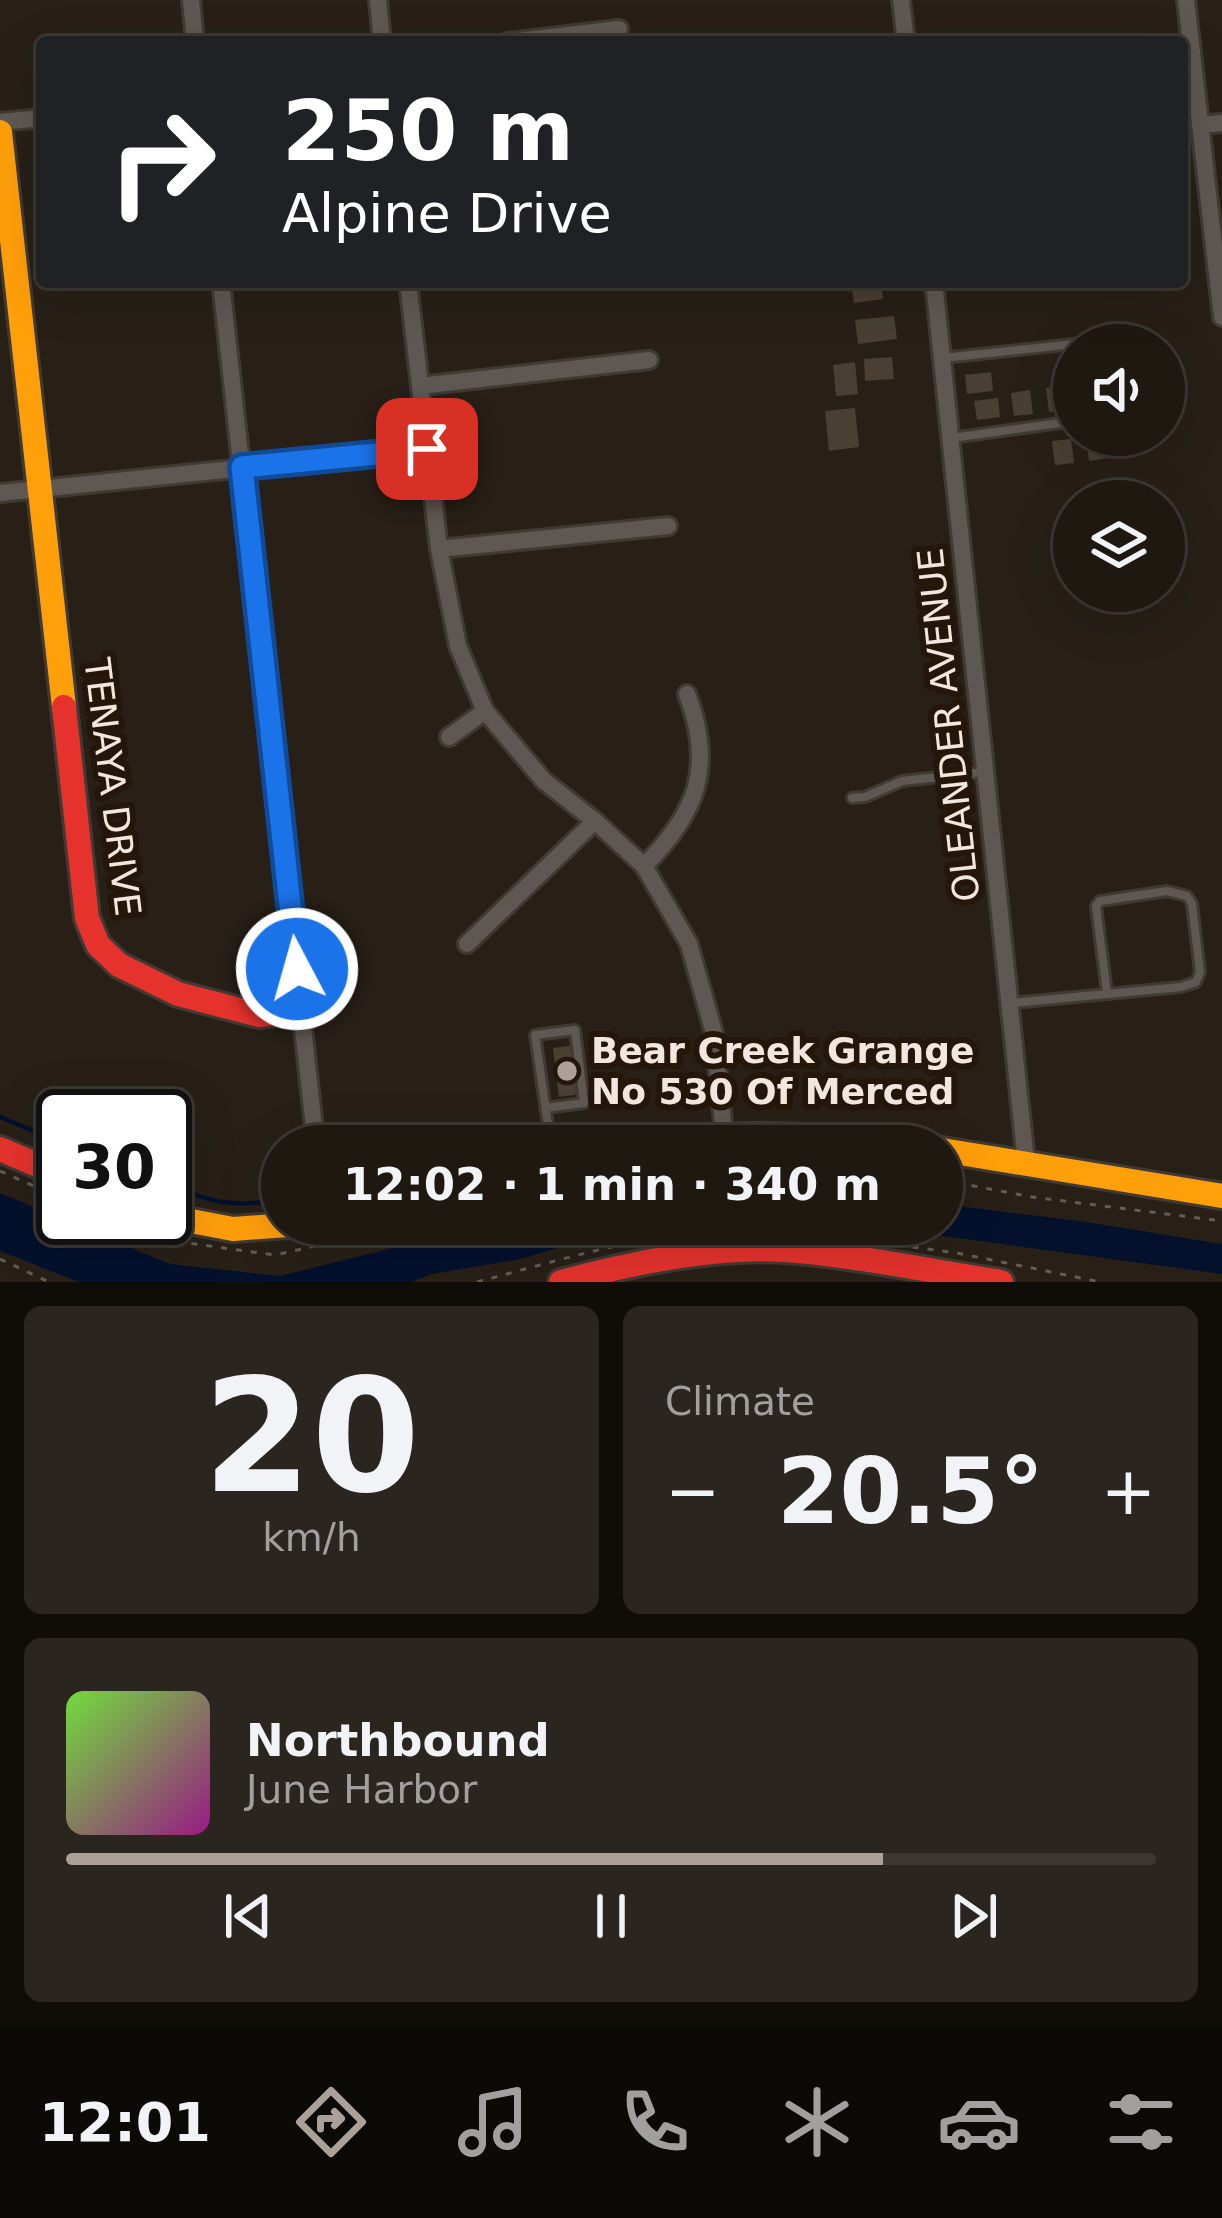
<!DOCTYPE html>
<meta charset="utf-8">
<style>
body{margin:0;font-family:"DejaVu Sans",sans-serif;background:#2b251f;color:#f1f3f6;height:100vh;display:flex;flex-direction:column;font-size:45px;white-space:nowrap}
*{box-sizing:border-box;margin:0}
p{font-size:39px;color:#a1a09f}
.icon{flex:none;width:66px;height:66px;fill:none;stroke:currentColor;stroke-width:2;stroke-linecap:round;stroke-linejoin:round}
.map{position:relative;height:1282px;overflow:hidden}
.details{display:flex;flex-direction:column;gap:24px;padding:24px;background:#100d09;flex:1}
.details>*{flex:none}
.guide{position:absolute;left:36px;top:36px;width:1152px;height:252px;border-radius:12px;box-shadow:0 12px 48px #0002,0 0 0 3px #3c3731;background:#202124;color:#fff;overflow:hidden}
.controls{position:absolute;left:1053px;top:324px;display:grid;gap:24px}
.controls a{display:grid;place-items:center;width:132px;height:132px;border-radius:50%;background:#1e1811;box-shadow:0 12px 48px #0002,0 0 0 3px #3c3731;font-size:60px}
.speed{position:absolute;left:36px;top:1089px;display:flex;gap:24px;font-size:60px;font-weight:700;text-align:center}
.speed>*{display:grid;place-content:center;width:156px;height:156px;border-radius:50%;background:#1e1811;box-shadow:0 12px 48px #0002,0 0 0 3px #3c3731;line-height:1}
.speed .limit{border:6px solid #111;border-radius:18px;background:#fff;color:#111}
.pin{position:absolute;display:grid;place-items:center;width:102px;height:102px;color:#fff;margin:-51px;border-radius:24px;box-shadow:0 6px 18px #0006}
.me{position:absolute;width:132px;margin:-66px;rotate:354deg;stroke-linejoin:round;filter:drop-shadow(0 0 9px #0008)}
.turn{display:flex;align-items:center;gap:42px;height:252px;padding:0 48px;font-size:54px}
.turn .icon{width:156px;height:156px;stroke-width:2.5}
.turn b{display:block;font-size:84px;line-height:102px}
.big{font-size:90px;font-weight:600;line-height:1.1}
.details .widget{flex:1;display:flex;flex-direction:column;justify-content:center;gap:18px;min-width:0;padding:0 42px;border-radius:18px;background:#2b251f}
.details .dial{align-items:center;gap:0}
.dial b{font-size:156px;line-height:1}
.song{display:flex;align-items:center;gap:36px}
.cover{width:144px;height:144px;border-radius:18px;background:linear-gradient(135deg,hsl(100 70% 55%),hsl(310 70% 35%))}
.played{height:12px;border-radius:6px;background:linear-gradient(90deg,#aba198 75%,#3c3731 75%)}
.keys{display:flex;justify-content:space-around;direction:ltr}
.heat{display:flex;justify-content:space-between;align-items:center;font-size:66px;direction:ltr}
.details .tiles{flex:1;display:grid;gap:24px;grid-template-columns:1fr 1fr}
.widget:last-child{grid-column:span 2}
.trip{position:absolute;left:261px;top:1125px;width:702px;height:120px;border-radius:60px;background:#1e1811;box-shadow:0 12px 48px #0002,0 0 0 3px #3c3731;font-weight:600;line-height:120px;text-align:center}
.dock{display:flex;height:192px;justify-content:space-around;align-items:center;background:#0c0a07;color:#a1a09f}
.dock .icon{width:84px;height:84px}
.dock .on{color:#aba198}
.dock b{font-size:54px;color:#f1f3f6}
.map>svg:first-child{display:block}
</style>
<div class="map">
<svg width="1222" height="1282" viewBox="0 0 1222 1282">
<rect width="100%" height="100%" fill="#282017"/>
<g fill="#04112d">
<path d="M0,1193L170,1264L280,1276L490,1224H725L662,1235L592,1238L520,1259L432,1274L411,1282H79L0,1251Z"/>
<path d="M942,1204L1079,1221L1222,1244V1274L855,1224H942Z"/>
</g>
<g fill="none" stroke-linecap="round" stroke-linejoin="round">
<g stroke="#04112d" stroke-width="4.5">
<path d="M0,1117L63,1143"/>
<path d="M165,1184C211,1202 233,1209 282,1199"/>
</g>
</g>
<g fill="#493f33">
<path d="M851,282H881L883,299L854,303Z"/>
<path d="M894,316L897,339L858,344L855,320Z"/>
<path d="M892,357L894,379L865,381L864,359Z"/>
<path d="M855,362L858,394L836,396L833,365Z"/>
<path d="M991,372L993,391L967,394L965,375Z"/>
<path d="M1065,386L1068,410L1049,412L1046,388Z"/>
<path d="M1030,390L1033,414L1014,416L1011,393Z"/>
<path d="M998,398L1000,417L977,420L974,401Z"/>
<path d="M855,408L859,447L829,451L825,411Z"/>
<path d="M1104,435L1109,458L1089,461L1086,437Z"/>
<path d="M1121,435H1141L1143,454L1124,457Z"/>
<path d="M1071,439L1074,463L1055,465L1052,441Z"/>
<path d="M576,1045L582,1094L559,1097L553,1048Z"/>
</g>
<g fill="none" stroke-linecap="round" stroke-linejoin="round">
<defs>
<g id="lane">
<path d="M943,358L1111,340"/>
<path d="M952,438L1074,421"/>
<path d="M852,798L865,797L902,781L985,772"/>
<path d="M1012,1003L1181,987L1196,982L1200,972L1192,904L1187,896L1167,891L1100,901L1096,906L1107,993"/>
<path d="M545,1108L584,1103L575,1030L535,1035L551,1146"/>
</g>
<g id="street">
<path d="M191,0L195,42"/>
<path d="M378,0L382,42"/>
<path d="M901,0L906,42"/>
<path d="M1186,0L1222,317"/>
<path d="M508,42L619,29"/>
<path d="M0,122L42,118"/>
<path d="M1200,125L1222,123"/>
<path d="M221,282L316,1146"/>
<path d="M408,282L439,549L458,646L485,711L544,781L595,821L644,866L689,944L714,1033L724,1133"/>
<path d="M934,282L1026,1162"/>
<path d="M420,386L649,360"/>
<path d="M0,493L427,449"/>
<path d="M439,549L668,526"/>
<path d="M449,737L485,711"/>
<path d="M644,866C697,813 715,767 687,694"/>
<path d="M467,944L595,821"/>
</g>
<g id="slow">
<path d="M0,132L64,707"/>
<path d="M630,1146C724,1131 815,1134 909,1146"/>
<path d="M942,1150L1222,1196"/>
<path d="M165,1216L233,1229L302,1224"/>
</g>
<g id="jam">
<path d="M64,707L87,918L98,945L119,965L178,994L259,1015L302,1010"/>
<path d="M0,1149L63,1176"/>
<path d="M561,1282C631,1263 726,1243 799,1251C867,1257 934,1272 1001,1282"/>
</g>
</defs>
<use href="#lane" stroke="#413a33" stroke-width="14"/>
<use href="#street" stroke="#413a33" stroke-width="22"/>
<use href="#slow" stroke="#413a33" stroke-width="30"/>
<use href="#jam" stroke="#413a33" stroke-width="30"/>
<g stroke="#635c57" stroke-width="3" stroke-dasharray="6 9" stroke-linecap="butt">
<path d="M0,1171L63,1199"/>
<path d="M942,1180L1032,1197L1222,1221"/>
<path d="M106,1218L151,1238L275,1255L413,1224"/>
<path d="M868,1241L957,1253L1101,1282"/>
<path d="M0,1259L49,1282"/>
<path d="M477,1282C572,1257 669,1225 769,1231"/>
</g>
<use href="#lane" stroke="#5f5852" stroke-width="8"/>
<use href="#street" stroke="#5f5852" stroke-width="16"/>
<use href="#slow" stroke="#ff9f0a" stroke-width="24"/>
<use href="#jam" stroke="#e5322d" stroke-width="24"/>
</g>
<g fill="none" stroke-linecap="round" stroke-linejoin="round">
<defs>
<path id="route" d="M297,969L242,467L427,449"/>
</defs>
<use href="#route" stroke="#114b97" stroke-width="30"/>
<use href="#route" stroke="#1a73e8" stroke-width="21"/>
</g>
<circle fill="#aba198" stroke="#241608" stroke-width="4.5" cx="567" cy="1071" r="12"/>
<g text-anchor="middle" stroke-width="12" stroke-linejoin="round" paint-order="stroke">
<g font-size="36" fill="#f1e7de" stroke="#241608">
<text transform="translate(948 725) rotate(-96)" y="13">OLEANDER AVENUE</text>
<text transform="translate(113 787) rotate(83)" y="13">TENAYA DRIVE</text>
</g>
<g font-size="36" font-weight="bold" fill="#f1e7de" stroke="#241608" text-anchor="start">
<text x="591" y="1063">Bear Creek Grange<tspan x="591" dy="41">No 530 Of Merced</tspan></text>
</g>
</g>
</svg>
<div class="controls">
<a><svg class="icon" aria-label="sound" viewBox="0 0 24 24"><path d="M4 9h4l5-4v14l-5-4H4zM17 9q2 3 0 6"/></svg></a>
<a><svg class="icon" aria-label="layers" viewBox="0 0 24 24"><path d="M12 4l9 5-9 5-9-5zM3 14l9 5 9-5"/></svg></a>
</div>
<div class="speed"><div class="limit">30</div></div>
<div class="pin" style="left:427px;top:449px;background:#d93025"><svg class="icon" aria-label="arrive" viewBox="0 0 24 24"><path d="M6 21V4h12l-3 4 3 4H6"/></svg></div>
<svg class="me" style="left:297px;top:969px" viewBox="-20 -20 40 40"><circle r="17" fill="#1a73e8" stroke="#fff" stroke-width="3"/><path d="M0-11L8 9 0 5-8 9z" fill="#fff"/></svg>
<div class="trip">12:02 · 1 min · 340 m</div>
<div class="guide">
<div class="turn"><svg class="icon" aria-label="right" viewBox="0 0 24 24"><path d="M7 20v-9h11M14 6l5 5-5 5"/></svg><div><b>250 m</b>Alpine Drive</div></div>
</div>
</div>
<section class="details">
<div class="tiles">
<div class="widget dial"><b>20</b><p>km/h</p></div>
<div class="widget"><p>Climate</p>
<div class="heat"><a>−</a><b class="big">20.5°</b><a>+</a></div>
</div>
<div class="widget">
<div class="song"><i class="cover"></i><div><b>Northbound</b><p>June Harbor</p></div></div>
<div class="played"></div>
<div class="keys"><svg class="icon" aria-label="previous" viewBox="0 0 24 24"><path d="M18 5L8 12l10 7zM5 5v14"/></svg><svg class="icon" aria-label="pause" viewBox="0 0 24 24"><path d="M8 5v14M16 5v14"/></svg><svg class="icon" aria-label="next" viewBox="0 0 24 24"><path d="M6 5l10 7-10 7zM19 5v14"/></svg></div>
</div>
</div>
</section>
<nav class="dock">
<b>12:01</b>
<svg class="icon on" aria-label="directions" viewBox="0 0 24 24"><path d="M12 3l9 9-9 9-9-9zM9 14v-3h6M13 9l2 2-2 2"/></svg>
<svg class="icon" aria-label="music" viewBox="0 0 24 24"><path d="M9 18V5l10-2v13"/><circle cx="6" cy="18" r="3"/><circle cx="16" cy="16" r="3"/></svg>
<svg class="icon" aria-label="phone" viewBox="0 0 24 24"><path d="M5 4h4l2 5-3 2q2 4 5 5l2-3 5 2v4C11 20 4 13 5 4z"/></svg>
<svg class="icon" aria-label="climate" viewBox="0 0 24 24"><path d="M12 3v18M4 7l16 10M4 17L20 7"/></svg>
<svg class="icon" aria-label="car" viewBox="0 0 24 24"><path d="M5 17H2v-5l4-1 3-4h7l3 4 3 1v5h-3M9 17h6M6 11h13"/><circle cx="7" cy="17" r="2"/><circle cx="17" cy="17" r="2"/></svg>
<svg class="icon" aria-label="filters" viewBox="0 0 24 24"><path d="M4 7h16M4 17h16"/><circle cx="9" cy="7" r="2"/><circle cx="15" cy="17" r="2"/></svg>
</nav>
